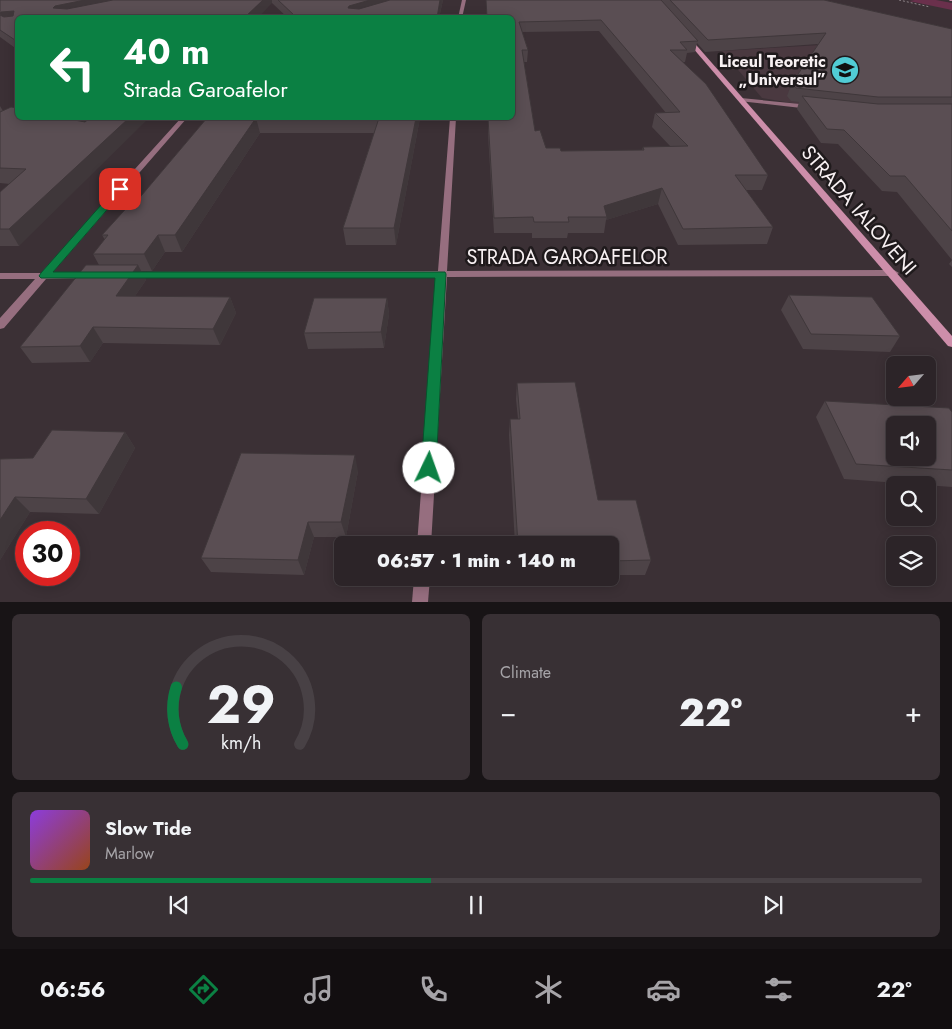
<!DOCTYPE html>
<meta charset="utf-8">
<style>
body{margin:0;font-family:Jost,sans-serif;background:#383034;color:#f1f3f6;height:100vh;display:flex;flex-direction:column;font-size:19px;white-space:nowrap}
*{box-sizing:border-box;margin:0}
p{font-size:16px;color:#a6a4a8}
.icon{flex:none;width:28px;height:28px;fill:none;stroke:currentColor;stroke-width:2;stroke-linecap:round;stroke-linejoin:round}
.map{position:relative;height:602px;overflow:hidden}
.panel{display:flex;flex-direction:column;gap:12px;padding:12px;background:#181416;flex:1}
.panel>*{flex:none}
.top-card{position:absolute;left:15px;top:15px;width:500px;height:105px;border-radius:8px;box-shadow:0 2px 12px #0003,0 0 0 1px #484145;background:#0b8043;color:#fff;overflow:hidden}
.needle{width:32px;rotate:242deg}
.fabs{position:absolute;left:886px;top:356px;display:grid;gap:10px}
.fabs a{display:grid;place-items:center;width:50px;height:50px;border-radius:8px;background:#2c2428;box-shadow:0 2px 12px #0003,0 0 0 1px #484145;font-size:25px}
.speed{position:absolute;left:15px;top:521px;display:flex;gap:10px;font-size:25px;font-weight:700;text-align:center}
.speed>*{display:grid;place-content:center;width:65px;height:65px;border-radius:50%;background:#2c2428;box-shadow:0 2px 12px #0003,0 0 0 1px #484145;line-height:1}
.speed .limit{border:8px solid #d22;background:#fff;color:#111}
.pin{position:absolute;display:grid;place-items:center;width:42px;height:42px;color:#fff;margin:-21px;border-radius:10px;box-shadow:0 2px 8px #0006}
.me{position:absolute;width:55px;margin:-28px;rotate:3deg;stroke-linejoin:round;filter:drop-shadow(0 0 4px #0008)}
.turn{display:flex;align-items:center;gap:18px;height:105px;padding:0 25px;font-size:22px}
.turn .icon{width:65px;height:65px;stroke-width:2.5}
.turn b{display:block;font-size:35px;line-height:42px}
.big{font-size:38px;font-weight:800;line-height:1.1}
.panel .widget{flex:1;display:flex;flex-direction:column;justify-content:center;gap:8px;min-width:0;padding:0 18px;border-radius:8px;background:#383034}
.panel .dial{align-items:center;gap:0}
.dial svg{height:130px;overflow:visible;fill:none;stroke:#484145;stroke-width:7;stroke-linecap:round;text-anchor:middle}
.dial text{fill:#f1f3f6;stroke:none}
.song{display:flex;align-items:center;gap:15px}
.cover{width:60px;height:60px;border-radius:8px;background:linear-gradient(135deg,hsl(270 70% 55%),hsl(20 70% 35%))}
.played{height:5px;border-radius:2px;background:linear-gradient(90deg,#0b8043 45%,#484145 45%)}
.keys{display:flex;justify-content:space-around;direction:ltr}
.heat{display:flex;justify-content:space-between;align-items:center;font-size:28px;direction:ltr}
.panel .tiles{flex:1;display:grid;gap:12px;grid-template-columns:1fr 1fr}
.widget:last-child{grid-column:span 2}
.trip{position:absolute;left:334px;top:536px;width:285px;height:50px;border-radius:8px;background:#2c2428;box-shadow:0 2px 12px #0003,0 0 0 1px #484145;font-weight:800;line-height:50px;text-align:center}
.dock{display:flex;height:80px;justify-content:space-around;align-items:center;background:#120e10;color:#a6a4a8}
.dock .icon{width:35px;height:35px}
.dock .selected{color:#0b8043}
.dock b{font-size:22px;color:#f1f3f6}
.map>svg:first-child{display:block}
</style>
<div class="map">
<svg width="952" height="602" viewBox="0 0 952 602">
<rect width="100%" height="100%" fill="#3b3035"/>
<path fill="#4a3940" d="M821,45L809,106L762,98L722,51Z"/>
<path fill="#6a304c" d="M915,0H936L952,3V10L909,1Z"/>
<g fill="none" stroke-linecap="round" stroke-linejoin="round">
<path stroke="#8e8589" stroke-width="1" stroke-dasharray="2 2" stroke-linecap="butt" d="M899,0L930,7"/>
<path fill="#966e7f" fill-rule="evenodd" d="M741,98L810,105L813,107L810,109L739,101V99Z"/>
<g fill="#966e7f" fill-rule="evenodd">
<path d="M462,0H466L462,18H458Z"/>
<path d="M181,118H187L52,273H90L95,276L93,278L46,279L4,328L0,329V318L35,279H0V273H41Z"/>
<path d="M450,118H456L447,271L894,270L899,273L894,276L447,277L431,545H417L437,277L130,278L125,275L130,272L438,271Z"/>
<path d="M414,578H430L428,602H412Z"/>
</g>
<g fill="#cd8eaa" fill-rule="evenodd">
<path d="M949,0H952V1H950Z"/>
<path d="M686,38H690L952,336V347L948,346L686,40Z"/>
</g>
</g>
<g fill="#4d4347" fill-rule="evenodd">
<path d="M0,0H443L439,18H288L272,3L18,18V50L0,37Z"/>
<path d="M486,0H824L952,29V267L949,264L952,260L897,192L882,191L838,144L821,143L797,109L799,102L791,101L787,96L792,83L818,44L705,52L697,43L695,52L687,53L685,62H683L768,175L762,190H746L773,227L767,244L678,245L658,204L606,220L604,233H568L567,238H532V233H494L488,134V118H512ZM599,31L666,113H655L652,127L671,147H643L642,150L561,151L546,148L535,131L524,62H527L528,50L522,32Z"/>
<path d="M0,106L3,111L85,122L19,246H0V192L10,184L0,183Z"/>
<path d="M207,118H420L396,245H346L343,228L374,133H260L182,252H165L152,271H141L146,280L135,296L230,297L236,313L220,345L103,343L90,362L32,363L20,347L99,265L93,254L105,240L102,235L136,202Z"/>
<path d="M789,295L900,336L890,352L803,349L781,310Z"/>
<path d="M387,298L389,314L384,348L308,349L304,333Z"/>
<path d="M517,383L598,500L651,560L645,575H610V545H515L509,435L510,419H518L516,399Z"/>
<path d="M825,401L952,412V487L844,479L816,417Z"/>
<path d="M125,432L135,448L99,514L30,512L0,560V459L33,458Z"/>
<path d="M358,471L346,537H314L304,575L211,572L201,558Z"/>
</g>
<g fill="#3f373a">
<path d="M85,0H141L60,16L53,8L55,6Z"/>
<path d="M263,0H272V3L258,18H244Z"/>
<path d="M370,0H407L350,16L348,8L349,6Z"/>
<path d="M440,0H443L439,18H437Z"/>
<path d="M14,11L18,18L7,23L0,14L1,12Z"/>
<path d="M129,118H149L19,246L9,229Z"/>
<path d="M256,118L260,133L182,252L175,235Z"/>
<path d="M416,118H420L396,245L394,228Z"/>
<path d="M662,188L658,204L606,220L607,217L604,206Z"/>
<path d="M158,235L165,252L152,271L144,254Z"/>
<path d="M138,265L146,280L124,312L116,296Z"/>
<path d="M230,297L236,313L220,345L213,329Z"/>
<path d="M387,298L389,314L384,348L381,332Z"/>
<path d="M93,327L103,343L90,362L80,346Z"/>
<path d="M125,432L135,448L99,514L86,499Z"/>
<path d="M355,455L358,471L346,537L341,522Z"/>
<path d="M15,497L30,512L0,560V520Z"/>
<path d="M308,522L314,537L304,575L298,560Z"/>
</g>
<g fill="#5a4e53" stroke="#3f373a" fill-rule="evenodd">
<path d="M0,0H85L55,6L53,8L67,9L113,0H263L244,18H18V42L0,30V15L4,17L13,16L14,11L1,12L0,14Z"/>
<path d="M278,0H370L349,6L348,8L359,9L390,0H440L437,18H292L294,15Z"/>
<path d="M486,0H661L698,41L680,42L687,50H670L706,84L768,175H735L773,227L683,229L662,188L604,206L607,217H568L569,222H534L533,217L494,218L488,118H512V18H487ZM601,20L680,112L655,113L688,146L643,147L644,150L561,151L560,148H546L540,130L535,131L522,50H528L519,22Z"/>
<path d="M670,0H824L952,29V97H878L796,88L792,83L826,33L708,40Z"/>
<path d="M802,96L878,104H952V231L905,176H890L844,130L827,129Z"/>
<path d="M11,107L18,108V118H64L85,122L90,118H129L9,229H0V192L26,169L0,168V112Z"/>
<path d="M207,118H416L394,228H343L379,118H256L175,235H158L144,254H93L108,235H102L132,202H136Z"/>
<path d="M86,265H138L116,296L230,297L213,329L93,327L80,346L20,347Z"/>
<path d="M789,295L872,297L900,336L811,334Z"/>
<path d="M314,298H387L381,332L304,333Z"/>
<path d="M575,382L598,500H636L651,560L610,561V545H518L510,419H520L517,383Z"/>
<path d="M825,401L949,408L952,412V470L856,464ZM895,425H928V458H895Z"/>
<path d="M52,430L125,432L86,499L15,497L0,520V459L33,458Z"/>
<path d="M241,453L355,455L341,522H308L298,560L201,558Z"/>
</g>
<path fill="#0b8043" stroke="#07532c" d="M117,187H120L125,189L53,272H445L446,274L436,468L434,472L429,474L423,472L421,468L435,278H41L39,276L41,273Z"/>
<defs>
<symbol id="school-disc" viewBox="-11 -11 22 22"><circle r="9.5" fill="#51ccd5" stroke="#1f1a1c"/><path d="M0-5L7-2L0 1L-7-2ZM-4 1L0 2.5L4 1V4Q0 6-4 4Z" fill="#111"/></symbol>
</defs>
<g fill-rule="evenodd">
<use href="#school-disc" x="829" y="54" width="32" height="32"/>
</g>
<g text-anchor="middle" stroke-width="5" stroke-linejoin="round" paint-order="stroke">
<g font-size="16" font-weight="bold" fill="#f8f1f3" stroke="#1f1a1c" text-anchor="end">
<text x="826" y="67">Liceul Teoretic<tspan x="826" dy="18">„Universul”</tspan></text>
</g>
<g font-size="20" fill="#f8f1f3" stroke="#1f1a1c">
<text transform="translate(859 210) rotate(49)" y="7">STRADA IALOVENI</text>
<text x="567" y="264">STRADA GAROAFELOR</text>
</g>
</g>
</svg>
<div class="fabs">
<a><svg class="needle" viewBox="-14 -14 28 28"><path d="M0-13l5 13h-10z" fill="#e53935"/><path d="M0 13l5-13h-10z" fill="#a6a4a8"/></svg></a>
<a><svg class="icon" aria-label="sound" viewBox="0 0 24 24"><path d="M4 9h4l5-4v14l-5-4H4zM17 9q2 3 0 6"/></svg></a>
<a><svg class="icon" aria-label="search" viewBox="0 0 24 24"><circle cx="10" cy="10" r="6"/><path d="M15 15l6 6"/></svg></a>
<a><svg class="icon" aria-label="layers" viewBox="0 0 24 24"><path d="M12 4l9 5-9 5-9-5zM3 14l9 5 9-5"/></svg></a>
</div>
<div class="speed"><div class="limit">30</div></div>
<div class="pin" style="left:120px;top:189px;background:#d93025"><svg class="icon" aria-label="arrive" viewBox="0 0 24 24"><path d="M6 21V4h12l-3 4 3 4H6"/></svg></div>
<svg class="me" style="left:429px;top:468px" viewBox="-20 -20 40 40"><circle r="19" fill="#fff"/><path d="M0-13L10 11 0 6-10 11z" fill="#0b8043"/></svg>
<div class="trip">06:57 · 1 min · 140 m</div>
<div class="top-card">
<div class="turn"><svg class="icon" aria-label="left" viewBox="0 0 24 24"><path d="M17 20v-9H6M10 6l-5 5 5 5"/></svg><div><b>40 m</b>Strada Garoafelor</div></div>
</div>
</div>
<section class="panel">
<div class="tiles">
<div class="widget dial"><svg viewBox="0 0 100 80">
<path d="M14 69A42 42 0 1 1 86 69"/>
<path d="M14 69A42 42 0 0 1 10 34" stroke="#0b8043"/>
<text x="50" y="56" font-size="32" font-weight="700">29</text>
<text x="50" y="72" font-size="11">km/h</text>
</svg></div>
<div class="widget"><p>Climate</p>
<div class="heat"><a>−</a><b class="big">22°</b><a>+</a></div>
</div>
<div class="widget">
<div class="song"><i class="cover"></i><div><b>Slow Tide</b><p>Marlow</p></div></div>
<div class="played"></div>
<div class="keys"><svg class="icon" aria-label="previous" viewBox="0 0 24 24"><path d="M18 5L8 12l10 7zM5 5v14"/></svg><svg class="icon" aria-label="pause" viewBox="0 0 24 24"><path d="M8 5v14M16 5v14"/></svg><svg class="icon" aria-label="next" viewBox="0 0 24 24"><path d="M6 5l10 7-10 7zM19 5v14"/></svg></div>
</div>
</div>
</section>
<nav class="dock">
<b>06:56</b>
<svg class="icon selected" aria-label="directions" viewBox="0 0 24 24"><path d="M12 3l9 9-9 9-9-9zM9 14v-3h6M13 9l2 2-2 2"/></svg>
<svg class="icon" aria-label="music" viewBox="0 0 24 24"><path d="M9 18V5l10-2v13"/><circle cx="6" cy="18" r="3"/><circle cx="16" cy="16" r="3"/></svg>
<svg class="icon" aria-label="phone" viewBox="0 0 24 24"><path d="M5 4h4l2 5-3 2q2 4 5 5l2-3 5 2v4C11 20 4 13 5 4z"/></svg>
<svg class="icon" aria-label="climate" viewBox="0 0 24 24"><path d="M12 3v18M4 7l16 10M4 17L20 7"/></svg>
<svg class="icon" aria-label="car" viewBox="0 0 24 24"><path d="M5 17H2v-5l4-1 3-4h7l3 4 3 1v5h-3M9 17h6M6 11h13"/><circle cx="7" cy="17" r="2"/><circle cx="17" cy="17" r="2"/></svg>
<svg class="icon" aria-label="filters" viewBox="0 0 24 24"><path d="M4 7h16M4 17h16"/><circle cx="9" cy="7" r="2"/><circle cx="15" cy="17" r="2"/></svg>
<b>22°</b>
</nav>
